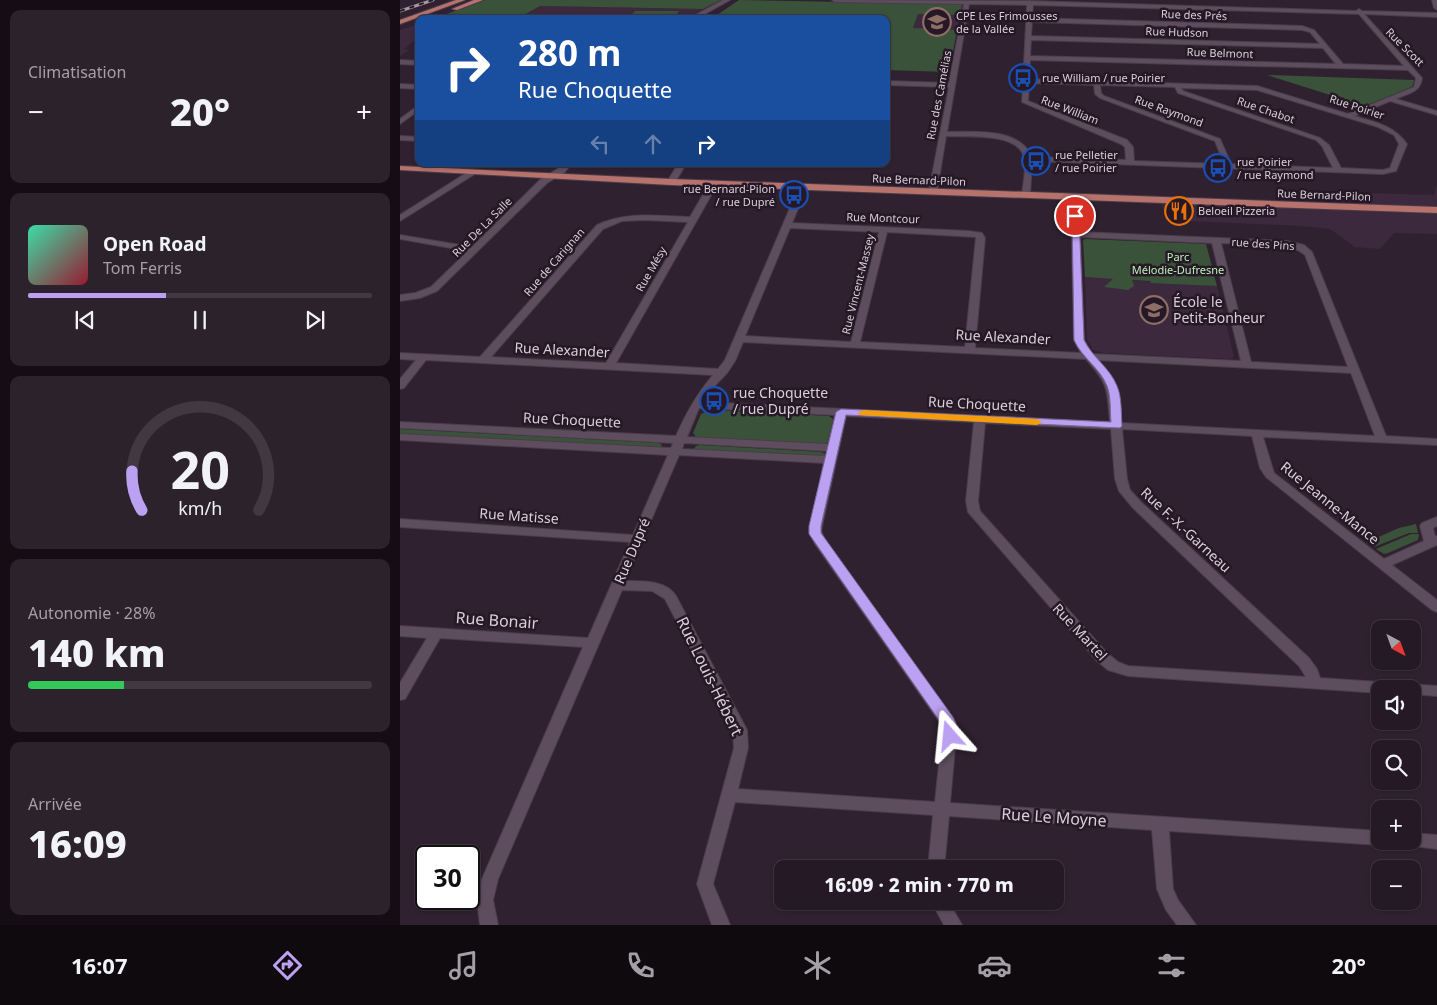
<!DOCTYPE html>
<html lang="fr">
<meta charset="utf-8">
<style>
body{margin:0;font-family:"Noto Sans",sans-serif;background:#2c222c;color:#f1f3f6;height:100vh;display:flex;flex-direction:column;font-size:19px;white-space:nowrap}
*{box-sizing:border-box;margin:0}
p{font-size:16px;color:#a3a0a6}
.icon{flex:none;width:28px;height:28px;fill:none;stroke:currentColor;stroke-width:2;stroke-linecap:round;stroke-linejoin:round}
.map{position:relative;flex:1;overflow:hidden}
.drawer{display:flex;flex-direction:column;gap:10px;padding:10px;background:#140e14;width:400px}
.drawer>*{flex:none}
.hud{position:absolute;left:15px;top:15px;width:475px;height:152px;border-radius:10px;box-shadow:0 1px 4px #0004,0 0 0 1px #413841;background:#1a4fa0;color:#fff;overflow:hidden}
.needle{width:32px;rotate:139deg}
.fabs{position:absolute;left:971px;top:620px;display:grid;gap:10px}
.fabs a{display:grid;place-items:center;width:50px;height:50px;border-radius:10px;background:#241924;box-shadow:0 1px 4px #0004,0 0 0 1px #413841;font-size:25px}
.speed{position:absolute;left:15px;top:845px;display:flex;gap:10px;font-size:25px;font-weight:700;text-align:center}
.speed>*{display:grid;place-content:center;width:65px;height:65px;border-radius:50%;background:#241924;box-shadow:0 1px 4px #0004,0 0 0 1px #413841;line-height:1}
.speed .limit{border:2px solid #111;border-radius:8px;background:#fff;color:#111}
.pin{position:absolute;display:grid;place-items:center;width:42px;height:42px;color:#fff;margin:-21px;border:2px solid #fff;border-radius:50%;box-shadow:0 1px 5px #0007}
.me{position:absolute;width:55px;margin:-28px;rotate:342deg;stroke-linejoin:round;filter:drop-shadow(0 0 4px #0008)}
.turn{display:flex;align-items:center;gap:18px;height:105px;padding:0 20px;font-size:22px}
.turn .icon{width:65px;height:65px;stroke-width:2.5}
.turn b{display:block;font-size:35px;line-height:42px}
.lanes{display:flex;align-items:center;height:48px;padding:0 20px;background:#0003;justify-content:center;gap:25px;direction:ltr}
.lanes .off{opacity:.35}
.big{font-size:38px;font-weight:800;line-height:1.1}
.drawer .tile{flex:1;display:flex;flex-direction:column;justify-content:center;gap:8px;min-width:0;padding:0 18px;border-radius:10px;background:#2c222c}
.drawer .dial{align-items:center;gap:0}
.dial svg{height:130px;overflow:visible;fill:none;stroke:#413841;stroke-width:7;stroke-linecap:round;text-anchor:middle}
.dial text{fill:#f1f3f6;stroke:none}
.song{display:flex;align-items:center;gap:15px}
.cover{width:60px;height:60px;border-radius:8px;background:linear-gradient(135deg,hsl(160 70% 55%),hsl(350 70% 35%))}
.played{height:5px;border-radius:2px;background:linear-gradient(90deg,#bca0f2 40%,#413841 40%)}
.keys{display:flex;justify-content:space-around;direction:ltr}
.heat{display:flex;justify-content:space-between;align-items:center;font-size:28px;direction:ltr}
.charge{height:8px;border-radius:4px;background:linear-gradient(90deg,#34c759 28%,#413841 0)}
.trip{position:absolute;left:374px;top:860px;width:290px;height:50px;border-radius:10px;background:#241924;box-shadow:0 1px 4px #0004,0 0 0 1px #413841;font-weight:800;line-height:50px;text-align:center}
.menu{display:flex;height:80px;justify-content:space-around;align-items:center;background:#0e0a0e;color:#a3a0a6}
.menu .icon{width:35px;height:35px}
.menu .on{color:#bca0f2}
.menu b{font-size:22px;color:#f1f3f6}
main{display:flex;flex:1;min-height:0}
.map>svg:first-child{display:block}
</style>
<main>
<section class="drawer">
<div class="tile"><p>Climatisation</p>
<div class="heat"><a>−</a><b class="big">20°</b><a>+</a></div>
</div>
<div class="tile">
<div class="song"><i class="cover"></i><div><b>Open Road</b><p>Tom Ferris</p></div></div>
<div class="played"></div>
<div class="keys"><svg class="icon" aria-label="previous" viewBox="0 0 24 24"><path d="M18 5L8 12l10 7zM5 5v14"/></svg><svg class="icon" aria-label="pause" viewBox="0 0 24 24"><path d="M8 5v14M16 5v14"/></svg><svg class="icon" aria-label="next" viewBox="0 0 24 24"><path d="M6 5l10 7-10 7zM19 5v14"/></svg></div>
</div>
<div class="tile dial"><svg viewBox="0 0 100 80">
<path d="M14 69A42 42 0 1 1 86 69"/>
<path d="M14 69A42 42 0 0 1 8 45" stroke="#bca0f2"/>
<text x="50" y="56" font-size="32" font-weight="700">20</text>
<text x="50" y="72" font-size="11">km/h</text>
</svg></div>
<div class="tile"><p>Autonomie · 28%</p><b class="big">140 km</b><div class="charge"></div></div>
<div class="tile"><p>Arrivée</p><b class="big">16:09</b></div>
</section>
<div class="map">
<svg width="1037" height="925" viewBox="0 0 1037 925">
<rect width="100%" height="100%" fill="#302130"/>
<g fill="#3d293d">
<path d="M140,6L186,7L303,9L285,19H117Z"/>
<path d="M518,14L560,15L557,30L513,29Z"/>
<path d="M19,24V37L4,49L9,50L0,56V30Z"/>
<path d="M1037,184V207L970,204L964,193L1034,195Z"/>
<path d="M762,203L1037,214V234L994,233L980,249L955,247L930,229L901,226L766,220Z"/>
<path d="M685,277L817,286L834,357L830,359L704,353L693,350L687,339Z"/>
</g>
<g fill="#3a5239">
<path d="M85,0H321L303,9L140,6L117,19H33Z"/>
<path d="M339,0L556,4L562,5L560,15L518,14L513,28L557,30L549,72L486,70V19H311Z"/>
<path d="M235,11H279L273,19H228Z"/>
<path d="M867,75L1014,80L1013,85L1011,87L965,106Z"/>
<path d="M685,239L806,244L817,286L751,283L750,281L732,280L734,286L728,290L704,287L713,279L685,277L683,240Z"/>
<path d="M311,410L429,416L434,420L428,442L421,445L297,438L293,433L301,414Z"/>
<path d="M0,429L259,443L262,445L260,448L0,435Z"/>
<path d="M300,445L421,452L426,454L424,457L294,449L296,446Z"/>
<path d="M1016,524L1018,533H1009L974,547L967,542L999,528Z"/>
<path d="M1011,534H1019L1018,540L988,553L984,554L976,549Z"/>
</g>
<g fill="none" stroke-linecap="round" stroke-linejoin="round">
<defs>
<g id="minor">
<path d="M323,0H330L296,19H288Z"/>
<path d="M432,0L630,1L956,11L959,9L962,11L1037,13V17L964,14L1022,78C1020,93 1008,93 996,99L1037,111V115L990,101L954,116C975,122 993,125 1007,144L996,171L983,174L632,161L630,195L626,197L622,195C623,183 627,168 624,157C618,132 566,137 546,136L537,191L533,193L529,191L549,87L486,85V81L549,83L564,4L435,2ZM569,4L627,5L622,102L721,144L725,147L726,160L632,157C619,127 574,132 547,132ZM633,5L959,14L1004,66L943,64L914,30L902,26L632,18ZM632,22L902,30L910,32L920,44L631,36ZM631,40L923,48L936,64L630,56ZM630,60L1008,70L1016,78L1014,87L948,114L857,86L629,79ZM629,83L694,85L695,94L700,98L815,141L824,164L734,161L733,147L727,140L628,101ZM700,85L775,87L778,93L916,140L922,146L933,168L831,164L820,139L704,96L701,93ZM781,88L857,90L978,127L994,135L999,144L990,168L983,170L941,168L929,145L920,138L783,91Z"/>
<path d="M1032,0H1037V10L1034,8Z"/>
<path d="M0,60L19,61V65L0,64Z"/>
<path d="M0,84L19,85V89L0,88Z"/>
<path d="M19,105V110L0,124V119Z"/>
<path d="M0,136L19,137V141L0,140Z"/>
<path d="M163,164H171L165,172L147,183L37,291L20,298L0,301V295L15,293L31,287L68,251L0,239V235L72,247L141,179L159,168Z"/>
<path d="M278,164H286L274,184H268L267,182Z"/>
<path d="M71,170L78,172L0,221V215Z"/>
<path d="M311,181L318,183L216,363L318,369L325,360L399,187L403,185L407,187L392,223L569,231L582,233L585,238L575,348L681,353L674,340L671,195L678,197L679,232L887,241L904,245L912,252L986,436L1037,439V445L863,437L874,473L984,559L1024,541L1020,526L1022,523L1037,517V526L1033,528L1035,536H1037V545L992,565L1037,600V612L1032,610L866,477L860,468L852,436L722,429L727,479L730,490L741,502L909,658L917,669L920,678L1037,686V696L1012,694V689H980V693L728,676L708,670L697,661L568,512L566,501L574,422L446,416L421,531L425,540L557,726L550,803L980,831V841H987L986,843L980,845L769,831L773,889L778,900L796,925H777L766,910L757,889L752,830L549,816L544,869H528L533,815L335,802L313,884L330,925H312L297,884L334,748L333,730L265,599L252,591L222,590L98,879L93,900L98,925H80L77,900L82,879L183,647L40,638L5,699L0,700V683L27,638L0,636V626L188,638L230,542L0,527V519L233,535L268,455L0,440V434L271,448L273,443L0,428V422L276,436C286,413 297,394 313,375L26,360L4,388L0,389V379L16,360L0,359V353L80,357L197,225C227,211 258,216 290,217ZM245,220L288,222L206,363L91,357L203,229L222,221ZM390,228L479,232L451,342L345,336ZM487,232L576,237L565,347L460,342ZM680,237L812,243L841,361L692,354L684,340ZM821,243C843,244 889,240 905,255L948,367L851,362ZM343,342L686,359C709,385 707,389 710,422L303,402L307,394L327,373L335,361ZM698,360L951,373L975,436L721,423C718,392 720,384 698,360ZM299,408L435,415L428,444L287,437ZM585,423L711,429L715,479L719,491L733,508L899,666L906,677L728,666L718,662L707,653L580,511L578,501ZM284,443L427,451L426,456L282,449ZM279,455L424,463L409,531L415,544L543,727L535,802L338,789L348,748L347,730L276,596C266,580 242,581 225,581Z"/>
<path d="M1012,833L1037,835V849L1006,845L1005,841H1012Z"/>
<path d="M531,901H548L562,925H544Z"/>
</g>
<g id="major">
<path d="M56,0H65L0,24V20Z"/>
<path d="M74,0H83L57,10L52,9Z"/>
<path d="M0,166L271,179L1037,207V213L271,185L0,170Z"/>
</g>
</defs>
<use href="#minor" stroke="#493d4a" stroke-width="2"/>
<use href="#major" stroke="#493d4a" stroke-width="2"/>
<use href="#minor" fill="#5e4d5e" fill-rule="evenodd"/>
<use href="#major" fill="#b7726c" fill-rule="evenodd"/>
<defs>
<path id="rail" d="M0,11L33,0"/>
</defs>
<use href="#rail" stroke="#a498a4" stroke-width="3"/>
<use href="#rail" stroke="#261826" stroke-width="2" stroke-dasharray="5" stroke-linecap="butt"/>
</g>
<path fill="#bca0f2" stroke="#7a689d" d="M672,214L679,216L684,340C692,357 710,368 717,386C722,397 721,414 722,426L720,428L446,415L421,526V533L553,717C557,725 560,732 555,741L550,742L545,741L541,723L409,534V526L436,412L441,409L711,422C710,411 711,396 707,386C700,368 682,358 674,340Z"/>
<path fill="#f59e0b" d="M463,410L637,419L642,422L637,425L459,415L458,413Z"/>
<defs>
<symbol id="school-ring" viewBox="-11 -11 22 22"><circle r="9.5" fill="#261826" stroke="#8d6e63" stroke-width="1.5"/><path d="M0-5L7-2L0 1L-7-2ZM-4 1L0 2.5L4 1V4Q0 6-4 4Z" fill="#8d6e63"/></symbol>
<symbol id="bus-ring" viewBox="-11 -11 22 22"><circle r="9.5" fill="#261826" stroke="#1a4fb4" stroke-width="1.5"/><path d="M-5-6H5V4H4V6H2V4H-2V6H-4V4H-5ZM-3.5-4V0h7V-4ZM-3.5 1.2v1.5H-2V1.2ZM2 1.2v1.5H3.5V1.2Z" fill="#1a4fb4"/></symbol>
<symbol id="restaurant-ring" viewBox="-11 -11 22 22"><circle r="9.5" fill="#261826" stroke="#e8710a" stroke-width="1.5"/><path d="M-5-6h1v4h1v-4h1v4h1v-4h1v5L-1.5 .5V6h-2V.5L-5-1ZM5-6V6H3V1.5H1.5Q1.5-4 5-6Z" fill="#e8710a"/></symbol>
</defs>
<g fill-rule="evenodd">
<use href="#school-ring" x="521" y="6" width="32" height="32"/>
<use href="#bus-ring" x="607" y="62" width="32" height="32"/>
<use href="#bus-ring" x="620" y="145" width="32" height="32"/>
<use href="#bus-ring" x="802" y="152" width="32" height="32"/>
<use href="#bus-ring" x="378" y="179" width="32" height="32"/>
<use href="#restaurant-ring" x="763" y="195" width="32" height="32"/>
<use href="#school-ring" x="738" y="294" width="32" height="32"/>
<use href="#bus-ring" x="298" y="385" width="32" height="32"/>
</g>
<g text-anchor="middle" stroke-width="5" stroke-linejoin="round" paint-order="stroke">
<g font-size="11" fill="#d9cfd9" stroke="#261826">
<text transform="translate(794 15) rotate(2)" y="4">Rue des Prés</text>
<text transform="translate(777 32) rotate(2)" y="4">Rue Hudson</text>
<text transform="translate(1005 47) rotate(45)" y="4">Rue Scott</text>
<text transform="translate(820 53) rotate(2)" y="4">Rue Belmont</text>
<text transform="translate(539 95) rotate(-79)" y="4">Rue des Camélias</text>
<text transform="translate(957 107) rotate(18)" y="4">Rue Poirier</text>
<text transform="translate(670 110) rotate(21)" y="4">Rue William</text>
<text transform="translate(866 110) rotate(19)" y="4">Rue Chabot</text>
<text transform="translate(769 111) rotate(20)" y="4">Rue Raymond</text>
<text transform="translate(519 180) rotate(2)" y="4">Rue Bernard-Pilon</text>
<text transform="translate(924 195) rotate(2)" y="4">Rue Bernard-Pilon</text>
<text transform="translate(483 218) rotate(2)" y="4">Rue Montcour</text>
<text transform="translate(82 227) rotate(-45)" y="4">Rue De La Salle</text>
<text transform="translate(863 244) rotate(4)" y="4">rue des Pins</text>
<text transform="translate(154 262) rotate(-49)" y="4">Rue de Carignan</text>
<text transform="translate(251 269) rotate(-60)" y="4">Rue Mésy</text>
<text transform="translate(458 284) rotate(-76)" y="4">Rue Vincent-Massey</text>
</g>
<g font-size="11" fill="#d9cfd9" stroke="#261826" text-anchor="start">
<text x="556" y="20">CPE Les Frimousses<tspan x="556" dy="13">de la Vallée</tspan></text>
<text x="642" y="82">rue William / rue Poirier</text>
<text x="655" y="159">rue Pelletier<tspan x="655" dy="13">/ rue Poirier</tspan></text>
<text x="837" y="166">rue Poirier<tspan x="837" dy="13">/ rue Raymond</tspan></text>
<text x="375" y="193" text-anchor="end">rue Bernard-Pilon<tspan x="375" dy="13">/ rue Dupré</tspan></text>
<text x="798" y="215">Beloeil Pizzeria</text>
</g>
<g font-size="11" fill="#b9f3b7" stroke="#261826">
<text x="778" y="261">Parc<tspan x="778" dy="13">Mélodie-Dufresne</tspan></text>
</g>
<g font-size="14" fill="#d9cfd9" stroke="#261826" text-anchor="start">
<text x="773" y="307">École le<tspan x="773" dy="16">Petit-Bonheur</tspan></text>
<text x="333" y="398">rue Choquette<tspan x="333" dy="16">/ rue Dupré</tspan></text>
</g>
<g font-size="14" fill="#d9cfd9" stroke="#261826">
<text transform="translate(603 337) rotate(3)" y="5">Rue Alexander</text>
<text transform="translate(162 350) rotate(3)" y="5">Rue Alexander</text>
<text transform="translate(577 404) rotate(3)" y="5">Rue Choquette</text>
<text transform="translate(172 420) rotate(3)" y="5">Rue Choquette</text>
<text transform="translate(930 503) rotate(39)" y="5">Rue Jeanne-Mance</text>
<text transform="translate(119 516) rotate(4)" y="5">Rue Matisse</text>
<text transform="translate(786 530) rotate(43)" y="5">Rue F.-X.-Garneau</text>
<text transform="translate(232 551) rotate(-67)" y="5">Rue Dupré</text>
<text transform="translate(680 632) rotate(47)" y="5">Rue Martel</text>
</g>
<g font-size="16" fill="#d9cfd9" stroke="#261826">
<text transform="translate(97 620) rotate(4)" y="6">Rue Bonair</text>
<text transform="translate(310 676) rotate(64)" y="6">Rue Louis-Hébert</text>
<text transform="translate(654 817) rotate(4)" y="6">Rue Le Moyne</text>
</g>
</g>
</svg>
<div class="fabs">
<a><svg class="needle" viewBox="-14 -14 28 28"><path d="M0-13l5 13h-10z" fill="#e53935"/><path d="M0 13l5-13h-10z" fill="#a3a0a6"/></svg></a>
<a><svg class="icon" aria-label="sound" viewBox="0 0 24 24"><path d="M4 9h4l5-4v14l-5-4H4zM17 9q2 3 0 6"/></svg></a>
<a><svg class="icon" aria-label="search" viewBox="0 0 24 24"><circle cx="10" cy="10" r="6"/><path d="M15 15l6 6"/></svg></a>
<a>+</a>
<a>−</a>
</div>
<div class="speed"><div class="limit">30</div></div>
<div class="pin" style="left:675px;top:216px;background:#d93025"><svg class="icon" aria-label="arrive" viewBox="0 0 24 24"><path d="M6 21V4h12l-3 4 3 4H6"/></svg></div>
<svg class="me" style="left:550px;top:736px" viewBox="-20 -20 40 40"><path d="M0-17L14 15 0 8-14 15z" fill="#bca0f2" stroke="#fff" stroke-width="4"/></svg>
<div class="trip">16:09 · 2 min · 770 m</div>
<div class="hud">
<div class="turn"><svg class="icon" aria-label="right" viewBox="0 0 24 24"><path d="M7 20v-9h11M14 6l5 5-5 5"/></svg><div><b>280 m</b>Rue Choquette</div></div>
<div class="lanes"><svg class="icon off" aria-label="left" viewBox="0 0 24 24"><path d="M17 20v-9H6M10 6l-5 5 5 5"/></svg><svg class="icon off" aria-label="ahead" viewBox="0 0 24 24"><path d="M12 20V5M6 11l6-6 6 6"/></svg><svg class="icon" aria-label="right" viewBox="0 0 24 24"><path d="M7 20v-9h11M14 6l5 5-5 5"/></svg></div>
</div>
</div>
</main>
<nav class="menu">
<b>16:07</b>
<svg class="icon on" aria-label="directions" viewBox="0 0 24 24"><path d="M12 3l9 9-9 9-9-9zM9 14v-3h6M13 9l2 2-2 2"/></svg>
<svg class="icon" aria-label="music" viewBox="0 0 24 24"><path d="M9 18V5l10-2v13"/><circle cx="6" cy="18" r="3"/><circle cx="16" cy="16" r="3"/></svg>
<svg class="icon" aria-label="phone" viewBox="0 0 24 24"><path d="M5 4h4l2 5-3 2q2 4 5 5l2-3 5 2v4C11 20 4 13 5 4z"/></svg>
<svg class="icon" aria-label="climate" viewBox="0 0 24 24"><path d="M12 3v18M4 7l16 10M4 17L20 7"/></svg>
<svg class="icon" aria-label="car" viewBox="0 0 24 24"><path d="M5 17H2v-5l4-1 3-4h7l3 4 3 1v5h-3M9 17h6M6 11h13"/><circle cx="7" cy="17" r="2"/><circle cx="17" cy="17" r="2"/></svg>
<svg class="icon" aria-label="filters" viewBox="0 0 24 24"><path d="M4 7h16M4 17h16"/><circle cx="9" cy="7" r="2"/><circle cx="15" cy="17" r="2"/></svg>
<b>20°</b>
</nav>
